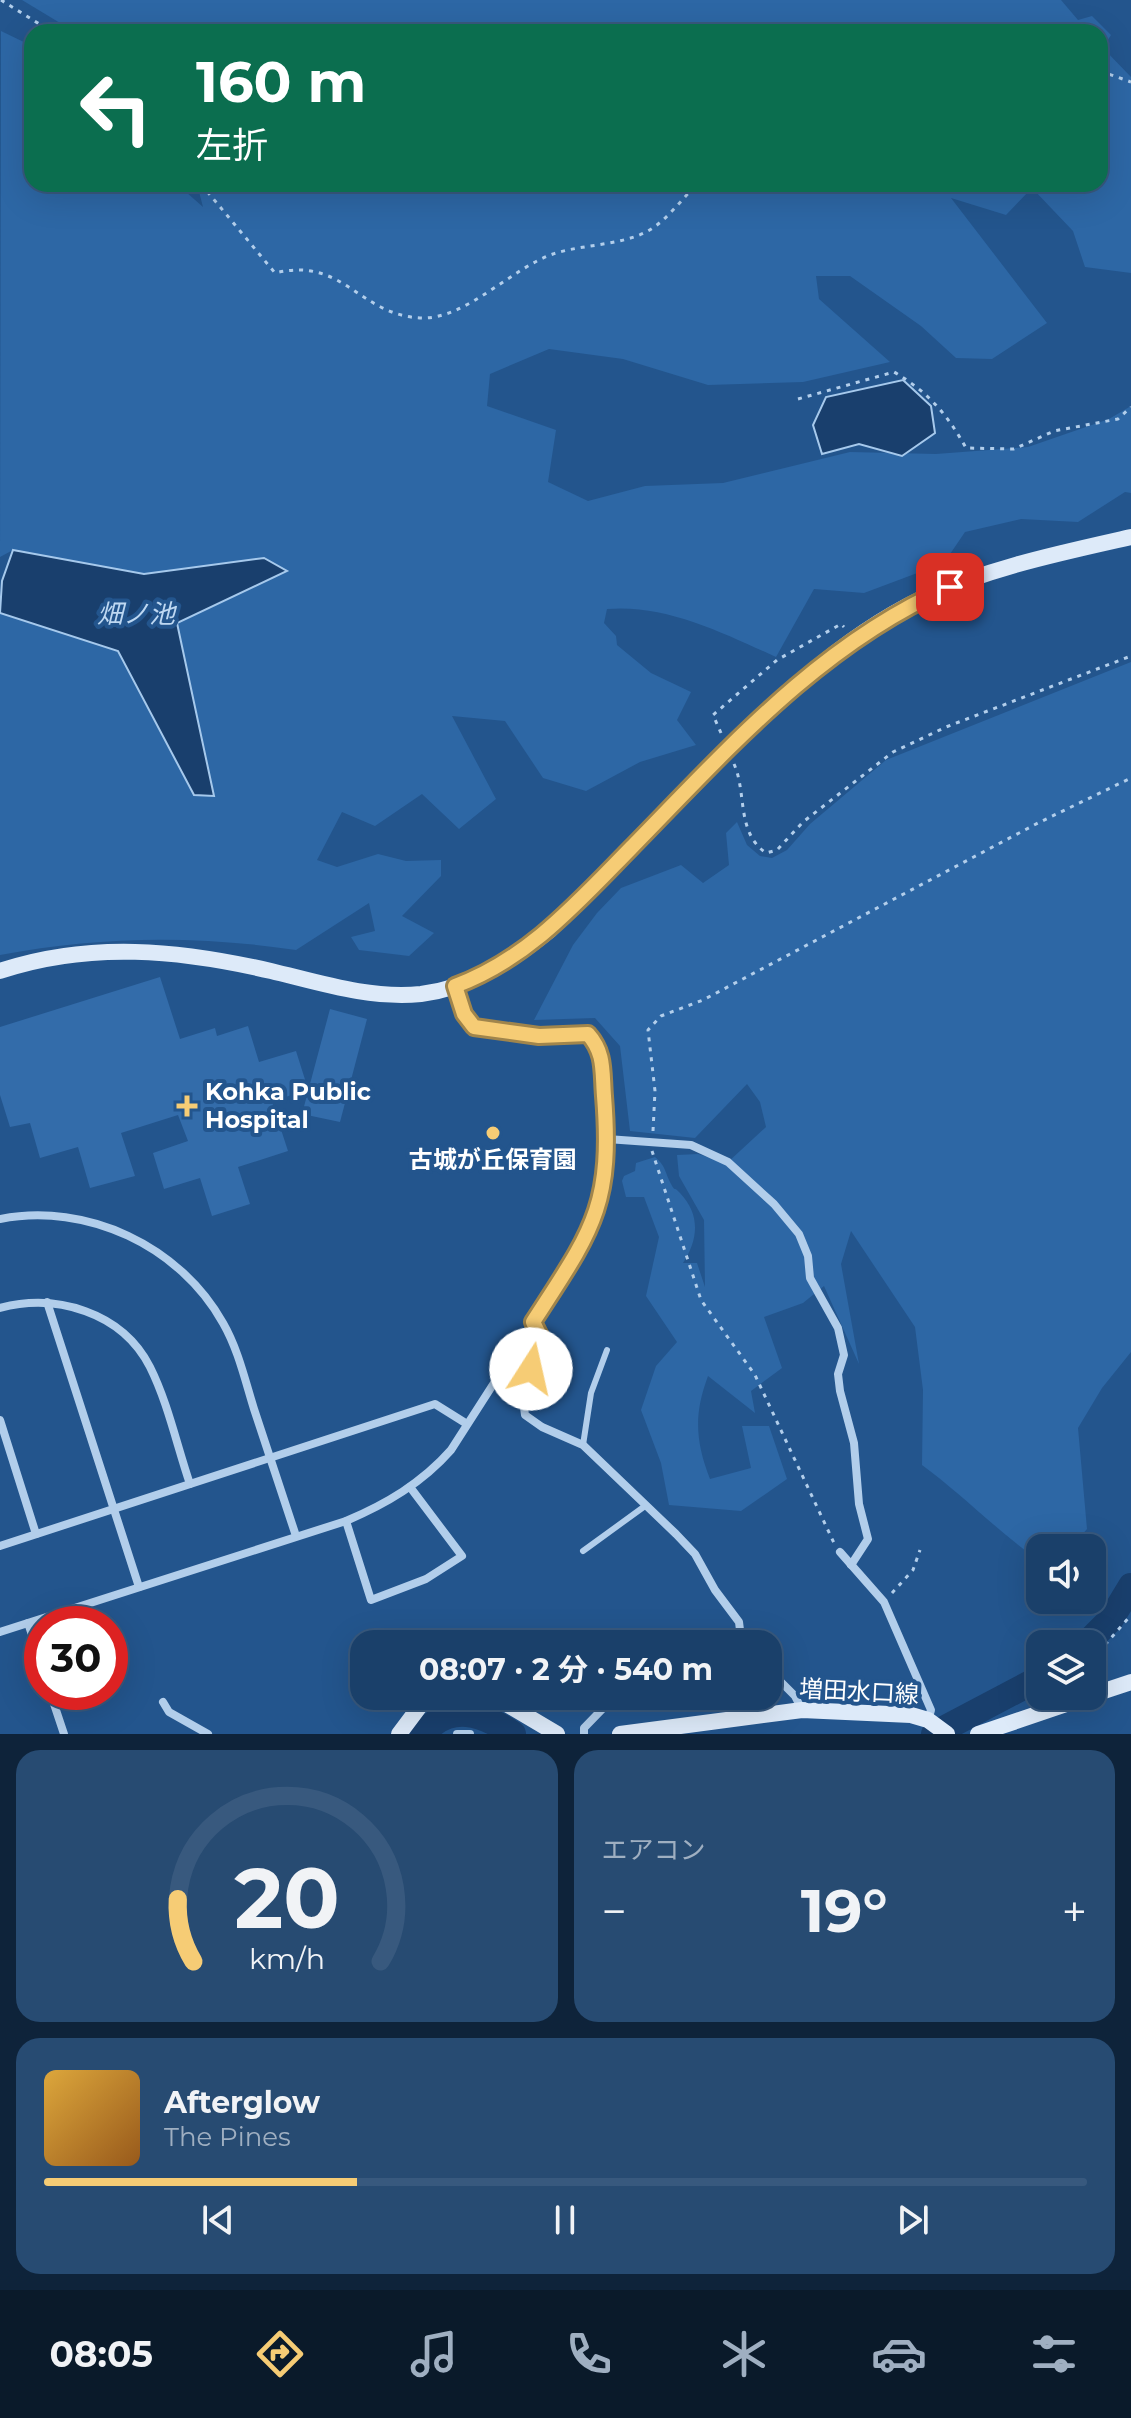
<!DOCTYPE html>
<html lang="ja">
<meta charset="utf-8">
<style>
body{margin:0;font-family:Montserrat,"Noto Sans JP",sans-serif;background:#274b72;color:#f1f3f6;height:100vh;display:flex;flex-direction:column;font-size:30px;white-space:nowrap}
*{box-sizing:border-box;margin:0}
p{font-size:26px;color:#9fafc1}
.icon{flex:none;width:44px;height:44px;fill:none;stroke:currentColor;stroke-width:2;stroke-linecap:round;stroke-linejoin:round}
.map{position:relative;height:1734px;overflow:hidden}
.details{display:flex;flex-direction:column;gap:16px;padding:16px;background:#0e233a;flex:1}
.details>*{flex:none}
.guide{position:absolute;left:24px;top:24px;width:1084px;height:168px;border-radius:24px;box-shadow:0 8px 32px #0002,0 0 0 2px #38597e;background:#0b6e4f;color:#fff;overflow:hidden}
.buttons{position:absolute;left:1026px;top:1534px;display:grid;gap:16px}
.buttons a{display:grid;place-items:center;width:80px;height:80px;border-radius:16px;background:#1a406a;box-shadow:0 8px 32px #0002,0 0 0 2px #38597e;font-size:40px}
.speed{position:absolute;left:24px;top:1606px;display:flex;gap:16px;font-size:40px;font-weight:700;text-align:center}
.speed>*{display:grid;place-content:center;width:104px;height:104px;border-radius:50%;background:#1a406a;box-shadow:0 8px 32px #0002,0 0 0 2px #38597e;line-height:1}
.speed .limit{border:12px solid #d22;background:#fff;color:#111}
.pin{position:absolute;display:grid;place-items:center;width:68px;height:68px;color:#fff;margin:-34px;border-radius:16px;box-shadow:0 4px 12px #0006}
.me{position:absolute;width:88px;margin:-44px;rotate:10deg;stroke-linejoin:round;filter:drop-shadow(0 0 6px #0008)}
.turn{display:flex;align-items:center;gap:28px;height:168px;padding:0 40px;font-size:36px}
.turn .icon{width:104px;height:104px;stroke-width:2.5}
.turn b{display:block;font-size:56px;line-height:68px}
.big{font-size:60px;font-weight:700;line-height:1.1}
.details .tile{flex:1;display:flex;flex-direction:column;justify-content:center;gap:12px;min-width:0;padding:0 28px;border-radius:24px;background:#274b72}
.details .dial{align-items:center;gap:0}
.dial svg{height:208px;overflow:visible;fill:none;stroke:#38597e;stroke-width:7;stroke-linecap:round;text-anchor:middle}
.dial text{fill:#f1f3f6;stroke:none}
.song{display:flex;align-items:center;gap:24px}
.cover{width:96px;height:96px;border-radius:12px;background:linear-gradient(135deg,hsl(40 70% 55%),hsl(30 70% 35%))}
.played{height:8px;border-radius:4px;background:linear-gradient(90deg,#f6cc75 30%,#38597e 30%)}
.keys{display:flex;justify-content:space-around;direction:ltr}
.heat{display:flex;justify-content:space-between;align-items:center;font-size:44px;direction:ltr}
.details .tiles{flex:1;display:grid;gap:16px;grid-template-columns:1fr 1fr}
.tile:last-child{grid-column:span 2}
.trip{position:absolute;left:350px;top:1630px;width:432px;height:80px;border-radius:24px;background:#1a406a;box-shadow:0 8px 32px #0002,0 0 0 2px #38597e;font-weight:700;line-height:80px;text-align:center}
.menu{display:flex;height:128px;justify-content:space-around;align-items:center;background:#0a1a2a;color:#9fafc1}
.menu .icon{width:56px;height:56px}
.menu .current{color:#f6cc75}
.menu b{font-size:36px;color:#f1f3f6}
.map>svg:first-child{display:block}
</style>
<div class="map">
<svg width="1131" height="1734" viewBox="0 0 1131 1734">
<rect width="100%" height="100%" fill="#23558d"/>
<g fill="#2d67a5">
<path d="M22,0H1061L1078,20L1092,16L1111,35L1103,48L1131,77V273L1085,267L1073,231L1032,188L1006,215L951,198L1047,323L992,359L956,358L921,326L850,276H816L819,299L890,362L803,382L708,385L623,359L549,349L490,374L487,406L556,430L548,482L588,501L645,486L723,483L850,452L936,454L1028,447L1109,419L1131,406V493L1125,492L1078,522L1021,519L965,532L944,563L864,593L814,589L776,657C723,633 666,604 607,609L604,623L616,636L617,645L651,673L691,692L677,720L696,745L640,762L586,791L543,778L505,721L452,716L496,799L459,829L422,794L375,826L342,812L317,860L337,867L378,854L406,861L441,860V876L402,916L434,933L409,956L359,950L351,937L375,931L369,903L296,950C195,935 100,936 0,955V613L118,651L194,795V705L177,623L264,558L144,574L13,550L0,557L1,31L32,46V184H177L203,207L197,184H1100V32H75Z"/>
<path d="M1131,662V1352L1102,1388L1078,1428L1087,1529L1070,1548H1040V1561C998,1532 963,1495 922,1465L923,1390L915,1327L851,1231L841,1264L859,1364L824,1286L803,1303L764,1317L782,1368L751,1391L755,1413L708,1376C694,1414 695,1440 710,1479L751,1468L742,1426H769L787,1479L741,1511L669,1505L661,1463L641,1410L656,1366L677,1342L646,1296L659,1237L644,1197H626L622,1181L624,1176L635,1171L636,1163L655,1157C666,1166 665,1173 671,1184C676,1193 673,1185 680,1193C701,1215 698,1240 683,1263H697L705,1287L704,1220L679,1176L677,1155L698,1154L727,1163L766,1127L760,1102L747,1084L695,1138L630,1131L620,1046L595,1018L534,1020L573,945L597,913L621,888L681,865L703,883L729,865L726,833L737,822L747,845L760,856L772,858L787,850L810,824L886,760Z"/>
</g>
<g fill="#193f6d" stroke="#a6c9ec" stroke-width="2">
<path d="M903,380L931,406L935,433L902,456L859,444L822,454L813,425L826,397Z"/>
<path d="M13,550L144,574L264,558L287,571L177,623L214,796L194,795L118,651L0,613L2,581Z"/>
</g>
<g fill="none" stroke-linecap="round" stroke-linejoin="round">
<g stroke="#193f6d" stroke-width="26">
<path d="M1086,1644L1111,1619L1131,1586"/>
<path d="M423,1734C450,1701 484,1714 513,1734"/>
<path d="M934,1734L1040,1678"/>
</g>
</g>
<g fill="#336caa">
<path d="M160,977L180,1039L215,1028L217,1036L248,1026L259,1062L296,1051L308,1089L272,1102L288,1151L238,1167L250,1204L212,1216L200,1178L164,1189L153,1153L188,1141L178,1115L121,1133L135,1176L90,1188L78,1147L40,1158L30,1123L10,1127L0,1095V1027Z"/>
<path d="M330,1009L367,1019L340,1122L302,1114Z"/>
</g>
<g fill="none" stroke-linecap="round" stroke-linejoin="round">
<g stroke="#b2ceeb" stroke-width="3" stroke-dasharray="4 6" stroke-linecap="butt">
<path d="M1,0L52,32"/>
<path d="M1100,71L1131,82"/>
<path d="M201,184L275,273C344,256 359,316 422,318C466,319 512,268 553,254C583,244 620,246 648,231C666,221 682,199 697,184"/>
<path d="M798,399L894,372C928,392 947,414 966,448L1014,449L1054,431L1118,419L1131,407"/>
<path d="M721,733L713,715L777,660L841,624L844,627"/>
<path d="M734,764C747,793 736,832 766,853L777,850L803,822L893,752L946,727L1131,656"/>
<path d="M653,1131L655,1091L648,1030L661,1016L703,1000L1038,823L1131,778"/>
<path d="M652,1151L701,1300L755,1375L834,1543"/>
<path d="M892,1593L913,1570L920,1550"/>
<path d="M1092,1660L1131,1615"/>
</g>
<g stroke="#b2ceeb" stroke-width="6">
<path d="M583,1445L591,1393L607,1350"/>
<path d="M583,1551L645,1506"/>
</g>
<g stroke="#b2ceeb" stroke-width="8">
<path d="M607,1139L691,1145L728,1162L774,1204L799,1234L808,1256L810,1278L838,1328L844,1355L838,1374L840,1391L854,1443L859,1504L868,1539L851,1565"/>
<path d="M0,1219C87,1202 180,1246 223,1323C238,1349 245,1380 254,1409C268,1451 282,1494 296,1536"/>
<path d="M47,1302L139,1587"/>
<path d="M0,1308C56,1293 122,1312 150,1367C168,1403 177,1446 190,1484"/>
<path d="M533,1322L540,1336L523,1400L525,1415L542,1427L583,1445L676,1534L695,1554L715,1590L739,1622L741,1638"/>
<path d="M0,1420L36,1534"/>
<path d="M346,1521L371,1600L426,1579L462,1556L410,1487"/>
<path d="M0,1546L435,1404L467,1424"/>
<path d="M840,1552L884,1602L931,1710L928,1720"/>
<path d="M28,1623L42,1665"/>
<path d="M0,1632L346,1521C386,1504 422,1483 451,1450L589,1235C614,1169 606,1116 600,1048L588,1034L539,1036L474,1027L464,1014L455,986"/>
<path d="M681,1644C700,1637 730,1627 746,1644"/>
<path d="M768,1669L795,1696L802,1710"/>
<path d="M50,1692L64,1734"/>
<path d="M163,1702L169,1712L208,1734"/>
<path d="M457,1734H470"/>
<path d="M584,1734V1728L615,1696"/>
</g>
<g stroke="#ddeaf9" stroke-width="16">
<path d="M0,971C90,941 180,950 271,971C321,983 369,999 421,994C471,988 513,960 550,930C604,877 656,823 709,770C773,705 838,639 921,599C988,568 1060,553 1131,537"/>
<path d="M1092,1695L1131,1682"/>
<path d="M493,1696L557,1734"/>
<path d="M399,1734L420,1706L434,1696"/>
<path d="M620,1734L802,1710L911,1715L928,1720L947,1734"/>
<path d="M978,1734L1090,1696"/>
</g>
</g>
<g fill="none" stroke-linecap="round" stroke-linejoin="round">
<defs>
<path id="route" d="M531,1369L540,1336L533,1322C591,1232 613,1208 604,1096C602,1071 605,1053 588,1034L539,1036L474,1027L464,1014L455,986C528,959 577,903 631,848C727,750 821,643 950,587"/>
</defs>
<use href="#route" stroke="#a0854c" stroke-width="20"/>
<use href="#route" stroke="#f6cc75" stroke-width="14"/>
</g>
<g fill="#f6cc75" stroke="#23558d" stroke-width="3">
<path d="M183 1094h8v8h8v8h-8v8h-8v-8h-8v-8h8z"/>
<circle cx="493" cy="1133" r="8"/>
</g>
<g text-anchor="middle" stroke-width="8" stroke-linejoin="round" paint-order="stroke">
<g font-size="24" font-weight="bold" fill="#fff" stroke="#23558d" text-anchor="start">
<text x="205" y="1100">Kohka Public<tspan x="205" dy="28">Hospital</tspan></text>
<text x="493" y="1168" text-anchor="middle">古城が丘保育園</text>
</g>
<g font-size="24" fill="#fff" stroke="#23558d">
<text transform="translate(859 1692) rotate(3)" y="8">増田水口線</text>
</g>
<g font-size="26" font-style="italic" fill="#bed8f2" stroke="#23558d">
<text x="136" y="623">畑ノ池</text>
</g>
</g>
</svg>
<div class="buttons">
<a><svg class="icon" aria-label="sound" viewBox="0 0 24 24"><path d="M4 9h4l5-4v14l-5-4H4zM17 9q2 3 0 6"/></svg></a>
<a><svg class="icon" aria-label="layers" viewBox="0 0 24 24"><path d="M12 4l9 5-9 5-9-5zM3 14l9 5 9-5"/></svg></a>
</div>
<div class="speed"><div class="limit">30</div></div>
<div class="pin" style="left:950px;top:587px;background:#d93025"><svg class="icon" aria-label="arrive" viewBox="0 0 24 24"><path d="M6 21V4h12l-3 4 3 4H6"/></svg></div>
<svg class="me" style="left:531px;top:1369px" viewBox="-20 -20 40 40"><circle r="19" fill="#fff"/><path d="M0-13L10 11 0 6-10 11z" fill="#f6cc75"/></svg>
<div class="trip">08:07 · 2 分 · 540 m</div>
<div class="guide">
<div class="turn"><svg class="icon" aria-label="left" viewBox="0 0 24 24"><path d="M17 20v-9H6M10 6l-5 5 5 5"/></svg><div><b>160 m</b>左折</div></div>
</div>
</div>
<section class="details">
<div class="tiles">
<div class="tile dial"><svg viewBox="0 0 100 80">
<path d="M14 69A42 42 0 1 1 86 69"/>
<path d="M14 69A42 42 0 0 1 8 45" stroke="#f6cc75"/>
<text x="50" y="56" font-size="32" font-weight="700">20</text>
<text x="50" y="72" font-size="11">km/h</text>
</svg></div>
<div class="tile"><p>エアコン</p>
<div class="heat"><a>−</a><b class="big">19°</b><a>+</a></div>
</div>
<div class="tile">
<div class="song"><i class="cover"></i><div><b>Afterglow</b><p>The Pines</p></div></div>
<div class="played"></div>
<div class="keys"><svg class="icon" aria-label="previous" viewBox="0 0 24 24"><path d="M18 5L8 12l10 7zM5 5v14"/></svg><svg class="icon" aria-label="pause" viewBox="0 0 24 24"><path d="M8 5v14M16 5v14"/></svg><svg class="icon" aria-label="next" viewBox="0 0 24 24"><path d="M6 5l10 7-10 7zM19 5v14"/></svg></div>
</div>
</div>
</section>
<nav class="menu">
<b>08:05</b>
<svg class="icon current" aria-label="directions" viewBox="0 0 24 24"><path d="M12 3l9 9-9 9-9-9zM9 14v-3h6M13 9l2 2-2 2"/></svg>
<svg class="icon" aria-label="music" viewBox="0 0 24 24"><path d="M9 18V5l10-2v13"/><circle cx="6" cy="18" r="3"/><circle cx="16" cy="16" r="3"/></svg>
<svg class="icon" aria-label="phone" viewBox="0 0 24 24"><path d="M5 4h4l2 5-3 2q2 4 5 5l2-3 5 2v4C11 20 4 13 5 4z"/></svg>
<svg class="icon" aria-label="climate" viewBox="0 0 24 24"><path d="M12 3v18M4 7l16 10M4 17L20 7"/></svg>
<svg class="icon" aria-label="car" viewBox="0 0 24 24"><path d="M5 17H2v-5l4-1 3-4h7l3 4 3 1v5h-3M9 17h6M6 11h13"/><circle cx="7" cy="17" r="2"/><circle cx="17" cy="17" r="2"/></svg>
<svg class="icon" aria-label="filters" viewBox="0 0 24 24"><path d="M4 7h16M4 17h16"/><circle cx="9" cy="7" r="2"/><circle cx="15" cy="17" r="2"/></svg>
</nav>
